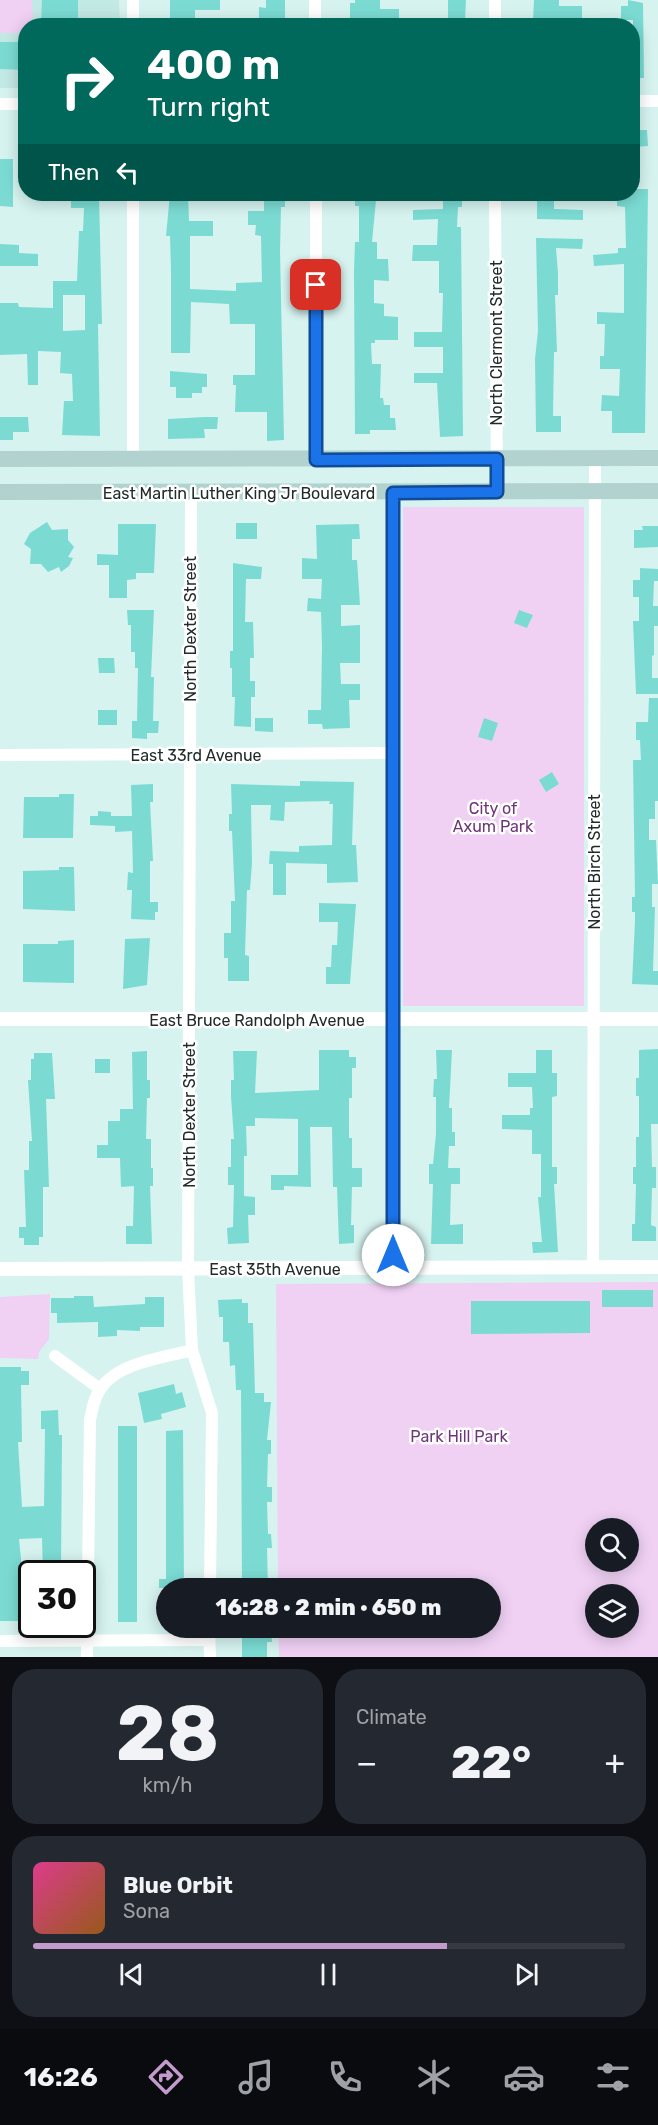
<!DOCTYPE html>
<meta charset="utf-8">
<style>
body{margin:0;font-family:Rubik,sans-serif;background:#242831;color:#f1f3f6;height:100vh;display:flex;flex-direction:column;font-size:22px;white-space:nowrap}
*{box-sizing:border-box;margin:0}
p{font-size:20px;color:#9ea1a6}
.icon{flex:none;width:33px;height:33px;fill:none;stroke:currentColor;stroke-width:2;stroke-linecap:round;stroke-linejoin:round}
.map{position:relative;height:1657px;overflow:hidden}
.sheet{display:flex;flex-direction:column;gap:12px;padding:12px;background:#0d0f14;flex:1}
.sheet>*{flex:none}
.top-card{position:absolute;left:18px;top:18px;width:622px;height:183px;border-radius:24px;box-shadow:0 3px 15px #0003;background:#00695c;color:#fff;overflow:hidden}
.buttons{position:absolute;left:585px;top:1518px;display:grid;gap:12px}
.buttons a{display:grid;place-items:center;width:54px;height:54px;border-radius:50%;background:#171b24;box-shadow:0 3px 15px #0003;font-size:30px}
.speed{position:absolute;left:18px;top:1560px;display:flex;gap:12px;font-size:30px;font-weight:700;text-align:center}
.speed>*{display:grid;place-content:center;width:78px;height:78px;border-radius:50%;background:#171b24;box-shadow:0 3px 15px #0003;line-height:1}
.speed .limit{border:3px solid #111;border-radius:9px;background:#fff;color:#111}
.pin{position:absolute;display:grid;place-items:center;width:51px;height:51px;color:#fff;margin:-26px;border-radius:12px;box-shadow:0 3px 9px #0006}
.me{position:absolute;width:66px;margin:-33px;rotate:0deg;stroke-linejoin:round;filter:drop-shadow(0 0 4px #0008)}
.turn{display:flex;align-items:center;gap:21px;height:126px;padding:0 30px;font-size:27px}
.turn .icon{width:78px;height:78px;stroke-width:2.5}
.turn b{display:block;font-size:42px;line-height:51px}
.then{display:flex;align-items:center;height:57px;padding:0 30px;background:#0003;gap:12px;font-size:22px}
.big{font-size:45px;font-weight:800;line-height:1.1}
.sheet .widget{flex:1;display:flex;flex-direction:column;justify-content:center;gap:9px;min-width:0;padding:0 21px;border-radius:24px;background:#242831}
.sheet .dial{align-items:center;gap:0}
.dial b{font-size:78px;line-height:1}
.song{display:flex;align-items:center;gap:18px}
.cover{width:72px;height:72px;border-radius:9px;background:linear-gradient(135deg,hsl(330 70% 55%),hsl(30 70% 35%))}
.played{height:6px;border-radius:3px;background:linear-gradient(90deg,#c39acc 70%,#363941 70%)}
.keys{display:flex;justify-content:space-around;direction:ltr}
.heat{display:flex;justify-content:space-between;align-items:center;font-size:33px;direction:ltr}
.sheet .tiles{flex:1;display:grid;gap:12px;grid-template-columns:1fr 1fr}
.widget:last-child{grid-column:span 2}
.trip{position:absolute;left:156px;top:1578px;width:345px;height:60px;border-radius:30px;background:#171b24;box-shadow:0 3px 15px #0003;font-weight:800;line-height:60px;text-align:center}
.tabs{display:flex;height:96px;justify-content:space-around;align-items:center;background:#090b0e;color:#9ea1a6}
.tabs .icon{width:42px;height:42px}
.tabs .active{color:#c39acc}
.tabs b{font-size:27px;color:#f1f3f6}
.map>svg:first-child{display:block}
</style>
<div class="map">
<svg width="658" height="1657" viewBox="0 0 658 1657">
<rect width="100%" height="100%" fill="#d6f3f0"/>
<path fill="#c3e9e5" d="M0,0H119L120,25L26,26L25,88H0Z"/>
<g fill="#f0d1f4" fill-rule="evenodd">
<path d="M0,0H32L33,25L26,26L25,33H0Z"/>
<rect x="403" y="507" width="181" height="499"/>
<path d="M658,1282V1657H279L278,1628H490V1588H278L276,1284ZM596,1528H628V1562H596ZM596,1594H628V1628H596Z"/>
<path d="M50,1294L49,1339L39,1352L38,1359L0,1358V1297Z"/>
</g>
<g fill="#7bdbd3" fill-rule="evenodd">
<path d="M42,0H78V26H41Z"/>
<path d="M170,0H220V10H195V20H170Z"/>
<path d="M266,0H285V22H259V7L266,8Z"/>
<path d="M355,0H380V9H399V26H353V21L350,20V3H355Z"/>
<path d="M448,0H466L465,20H448Z"/>
<path d="M534,0H559V6H582V22L533,21Z"/>
<path d="M628,0L643,3L644,78H633V20H621V6H628Z"/>
<path d="M0,42H26V70L0,69Z"/>
<path d="M633,130H647L648,146L633,147Z"/>
<path d="M0,159H13V207L0,206Z"/>
<path d="M633,189H648L645,433H612V411H601L602,395L619,396L620,369H600V356H604L605,324H597V312L624,313V264L594,266L593,255L618,253V248H626L625,207L617,206V194H633Z"/>
<path d="M80,194H99L102,324H98L100,436L62,435L64,401H73L72,374L60,373L61,352L38,351V385H28L27,354L0,355V303H18L19,307L53,308V281H77L79,231H83L84,208H71V198H80ZM63,295H85V330L63,331Z"/>
<path d="M170,194H188L189,221H213V236H190V289L236,291V283L262,282L261,236L255,235L256,225H248V211H264V194H285V207H281L280,251L284,440L267,441V412H235L236,385H233V375H255V324H230L229,304L191,302L190,353H171V268L170,236H166Z"/>
<path d="M355,194H369V200H376L372,242H377V259H388L389,281L374,280V303L384,304V316L398,317V340H375V343H371L372,364H381L380,398H383L384,405H390V418H395L396,430H370V434H355L354,271L355,242H359V206H355Z"/>
<path d="M443,194H462V207H458L457,227H461L463,436L440,437L437,383H414V373H443V347H414V332H442L443,293H439V261H412L413,245H437L438,219L413,220V210L443,209Z"/>
<path d="M537,194H554V209L583,210V220L537,219Z"/>
<path d="M536,238L583,239L582,249L556,248L558,273V295H555L557,352H554L553,416H561V432H536L535,359L538,331Z"/>
<path d="M0,244L19,245V253L38,254V266H0Z"/>
<path d="M170,371L207,374V387H202V393H192V398H176V387H170Z"/>
<path d="M0,417H28L29,432H13V440H0Z"/>
<path d="M205,417H218L217,429H204L205,438L168,439V419Z"/>
<path d="M47,522L52,530L68,529V540L74,547L68,557L73,558L69,566L61,572L59,567L48,572L41,564H30L31,549L24,544L30,533Z"/>
<rect x="236" y="523" width="21" height="16"/>
<path d="M118,524H156L154,573H136V579L127,580V598H109V565H97V554L118,555Z"/>
<path d="M359,524L360,539H352V560H357L360,605H341V626L360,625V663H340L341,684H360V700H349L350,728L323,729L322,724H308V710H321L322,647L321,612L307,611L308,598L321,599L322,579H302V558L317,559L316,525Z"/>
<path d="M642,526H658V547L634,548V530H643Z"/>
<path d="M233,563L262,567L261,579H246L245,622H253L254,658H250V681H255V697H251V727L234,726L235,697H232V668H230V651H233Z"/>
<path d="M640,568L658,569V581H654L653,606H658V626H654V655L652,656V678H658V694H636L633,621H639V597H633V580H640Z"/>
<path d="M127,610H154L151,677H154L153,721H159L158,733H147V739L132,738V721H137L138,668H135V652H131V625H128Z"/>
<path d="M519,610L533,615L527,628L514,623Z"/>
<path d="M98,658H114L115,673H99Z"/>
<path d="M649,698H658V801H655V819H649V840H656L658,884H652V907H655L653,971H658V985L632,984L635,921V912H632V897H635L633,760H641L640,740H636V722H648Z"/>
<rect x="98" y="710" width="19" height="15"/>
<path d="M255,718H273V732L255,731Z"/>
<path d="M484,718L498,723L492,741L478,737Z"/>
<path d="M552,772L559,784L546,792L539,780Z"/>
<path d="M300,781L354,782L352,845H356L358,882L327,883V864L286,863V895H273V864H269L270,851L299,852V846L332,845L333,804H329L330,801L285,802L284,821L270,820L271,805H251L252,863L250,890H247L245,955L249,956V981H228V958H224V933H231V901H235L232,831H229V814H232L231,784L300,786Z"/>
<path d="M153,784V802H150L153,861H150V902H158V912H155V920L131,919L132,890H127L128,872L133,873L132,831L115,832V826L90,825V816H98V811L111,812V816H132L131,785Z"/>
<path d="M59,794H74L73,838H23L24,797H59Z"/>
<path d="M59,867H74L75,911L23,909V871L59,870Z"/>
<path d="M319,903L356,904L350,984H326V967H331L332,945H337L338,922H319Z"/>
<path d="M150,938L147,985L123,989L125,939Z"/>
<path d="M74,940V983L23,982V944H58V941Z"/>
<path d="M658,1049V1124H651L652,1167H656V1188H652L651,1225L656,1227V1241H632V1224H635L636,1184H633V1167H636V1137H639V1096H636V1078H639V1050Z"/>
<path d="M319,1050H349V1057H356V1068H352V1098H349V1138H352V1168H362V1187H352L351,1225H354V1243L339,1244L337,1187H333L332,1127H310L311,1187L284,1186V1190H271V1175H298V1119L255,1118V1126H246L247,1156H244V1196L255,1197V1215H248L249,1243L228,1244L227,1228L233,1227L234,1185H228V1167H231V1139H234L231,1097V1080H234L233,1051H257L255,1093L319,1090Z"/>
<path d="M436,1050H452L449,1108H452V1132H455V1146H449L448,1168H460V1184H451L450,1225L463,1224V1244H431L433,1184H429V1164H433L436,1134V1097H433L434,1079H437Z"/>
<path d="M536,1050H552V1073H557V1096L552,1097V1167H557V1184H554L558,1252L533,1253L532,1242H542L538,1197H541V1154H532V1130L502,1129V1115H530V1108H533L532,1087H508V1073H536Z"/>
<path d="M147,1051V1080H150V1098H147L146,1139H151V1168H153V1186H150L152,1244H126V1226H133L134,1186L121,1187L120,1158H97V1145H108V1121H120V1109H133L132,1052Z"/>
<path d="M34,1053H52L55,1099H46L49,1187H43V1237H39V1245H24V1238H19V1227H26L24,1170H29V1141H32L28,1080H31V1059H34Z"/>
<rect x="95" y="1059" width="15" height="14"/>
<rect x="602" y="1290" width="51" height="17"/>
<path d="M74,1296H93L94,1307L145,1304V1297H164V1327H140V1331L117,1330V1336L98,1337V1322L57,1323V1313H51V1298H74Z"/>
<path d="M242,1299V1303H248V1323H253L255,1393H264V1402H271L267,1440H271V1454H268L267,1487H272V1502H267L268,1534H271L272,1548H267L268,1588H242L241,1390H236L235,1365L230,1366L229,1342H223V1317H219L218,1300Z"/>
<path d="M471,1301H590V1333L471,1334Z"/>
<path d="M0,1367H21V1371H29V1385H21L22,1442H18L22,1507L44,1506L45,1429H41V1411L58,1410L59,1435H62L61,1574L43,1573L42,1538L19,1539L22,1569L21,1621H0Z"/>
<path d="M174,1384L176,1394L182,1392L186,1407L161,1414L162,1419L144,1423L138,1393Z"/>
<rect x="118" y="1426" width="19" height="196"/>
<path d="M183,1430L184,1588H159V1579H166V1431Z"/>
<path d="M242,1628H271L272,1642H267V1657H242Z"/>
</g>
<g fill="none" stroke-linecap="round" stroke-linejoin="round">
<g stroke="#fff" stroke-width="12">
<path d="M133,0V26"/>
<path d="M315,0V26"/>
<path d="M495,0V26"/>
<path d="M633,101H658"/>
<path d="M0,104H26"/>
<path d="M316,194V460"/>
<path d="M495,194L497,492"/>
<path d="M133,460V194"/>
<path d="M393,493V1268"/>
<path d="M191,494L188,1270L192,1350L212,1413L210,1588"/>
<path d="M0,755L392,753"/>
<path d="M593,1267L595,458"/>
<path d="M55,1356L100,1389"/>
<path d="M209,1628L210,1657"/>
<path d="M0,1641L209,1640"/>
<path d="M87,1657L90,1420C92,1410 94,1397 101,1388C119,1362 164,1358 192,1350"/>
</g>
<g stroke="#fff" stroke-width="14">
<path d="M0,1019H658"/>
<path d="M0,1269L658,1267"/>
</g>
<g stroke="#b2d2d0" stroke-width="16">
<path d="M0,459L658,458"/>
<path d="M0,492L658,491"/>
</g>
</g>
<g fill="none" stroke-linecap="round" stroke-linejoin="round">
<defs>
<path id="route" d="M316,285V460L497,459V492L393,493V1255"/>
</defs>
<use href="#route" stroke="#114b97" stroke-width="15"/>
<use href="#route" stroke="#1a73e8" stroke-width="10"/>
</g>
<g text-anchor="middle" stroke-width="5" stroke-linejoin="round" paint-order="stroke">
<g font-size="16" fill="#202b2a" stroke="#fff">
<text transform="translate(496 343) rotate(-90)" y="6">North Clermont Street</text>
<text x="239" y="499">East Martin Luther King Jr Boulevard</text>
<text transform="translate(190 629) rotate(-90)" y="6">North Dexter Street</text>
<text x="196" y="761">East 33rd Avenue</text>
<text transform="translate(594 862) rotate(-90)" y="6">North Birch Street</text>
<text x="257" y="1026">East Bruce Randolph Avenue</text>
<text transform="translate(189 1115) rotate(-90)" y="6">North Dexter Street</text>
<text x="275" y="1275">East 35th Avenue</text>
</g>
<g font-size="16" fill="#6f3578" stroke="#fff">
<text x="493" y="814">City of<tspan x="493" dy="18">Axum Park</tspan></text>
<text x="459" y="1442">Park Hill Park</text>
</g>
</g>
</svg>
<div class="buttons">
<a><svg class="icon" aria-label="search" viewBox="0 0 24 24"><circle cx="10" cy="10" r="6"/><path d="M15 15l6 6"/></svg></a>
<a><svg class="icon" aria-label="layers" viewBox="0 0 24 24"><path d="M12 4l9 5-9 5-9-5zM3 14l9 5 9-5"/></svg></a>
</div>
<div class="speed"><div class="limit">30</div></div>
<div class="pin" style="left:316px;top:285px;background:#d93025"><svg class="icon" aria-label="arrive" viewBox="0 0 24 24"><path d="M6 21V4h12l-3 4 3 4H6"/></svg></div>
<svg class="me" style="left:393px;top:1255px" viewBox="-20 -20 40 40"><circle r="19" fill="#fff"/><path d="M0-13L10 11 0 6-10 11z" fill="#1a73e8"/></svg>
<div class="trip">16:28 · 2 min · 650 m</div>
<div class="top-card">
<div class="turn"><svg class="icon" aria-label="right" viewBox="0 0 24 24"><path d="M7 20v-9h11M14 6l5 5-5 5"/></svg><div><b>400 m</b>Turn right</div></div>
<div class="then">Then<svg class="icon" aria-label="left" viewBox="0 0 24 24"><path d="M17 20v-9H6M10 6l-5 5 5 5"/></svg></div>
</div>
</div>
<section class="sheet">
<div class="tiles">
<div class="widget dial"><b>28</b><p>km/h</p></div>
<div class="widget"><p>Climate</p>
<div class="heat"><a>−</a><b class="big">22°</b><a>+</a></div>
</div>
<div class="widget">
<div class="song"><i class="cover"></i><div><b>Blue Orbit</b><p>Sona</p></div></div>
<div class="played"></div>
<div class="keys"><svg class="icon" aria-label="previous" viewBox="0 0 24 24"><path d="M18 5L8 12l10 7zM5 5v14"/></svg><svg class="icon" aria-label="pause" viewBox="0 0 24 24"><path d="M8 5v14M16 5v14"/></svg><svg class="icon" aria-label="next" viewBox="0 0 24 24"><path d="M6 5l10 7-10 7zM19 5v14"/></svg></div>
</div>
</div>
</section>
<nav class="tabs">
<b>16:26</b>
<svg class="icon active" aria-label="directions" viewBox="0 0 24 24"><path d="M12 3l9 9-9 9-9-9zM9 14v-3h6M13 9l2 2-2 2"/></svg>
<svg class="icon" aria-label="music" viewBox="0 0 24 24"><path d="M9 18V5l10-2v13"/><circle cx="6" cy="18" r="3"/><circle cx="16" cy="16" r="3"/></svg>
<svg class="icon" aria-label="phone" viewBox="0 0 24 24"><path d="M5 4h4l2 5-3 2q2 4 5 5l2-3 5 2v4C11 20 4 13 5 4z"/></svg>
<svg class="icon" aria-label="climate" viewBox="0 0 24 24"><path d="M12 3v18M4 7l16 10M4 17L20 7"/></svg>
<svg class="icon" aria-label="car" viewBox="0 0 24 24"><path d="M5 17H2v-5l4-1 3-4h7l3 4 3 1v5h-3M9 17h6M6 11h13"/><circle cx="7" cy="17" r="2"/><circle cx="17" cy="17" r="2"/></svg>
<svg class="icon" aria-label="filters" viewBox="0 0 24 24"><path d="M4 7h16M4 17h16"/><circle cx="9" cy="7" r="2"/><circle cx="15" cy="17" r="2"/></svg>
</nav>
